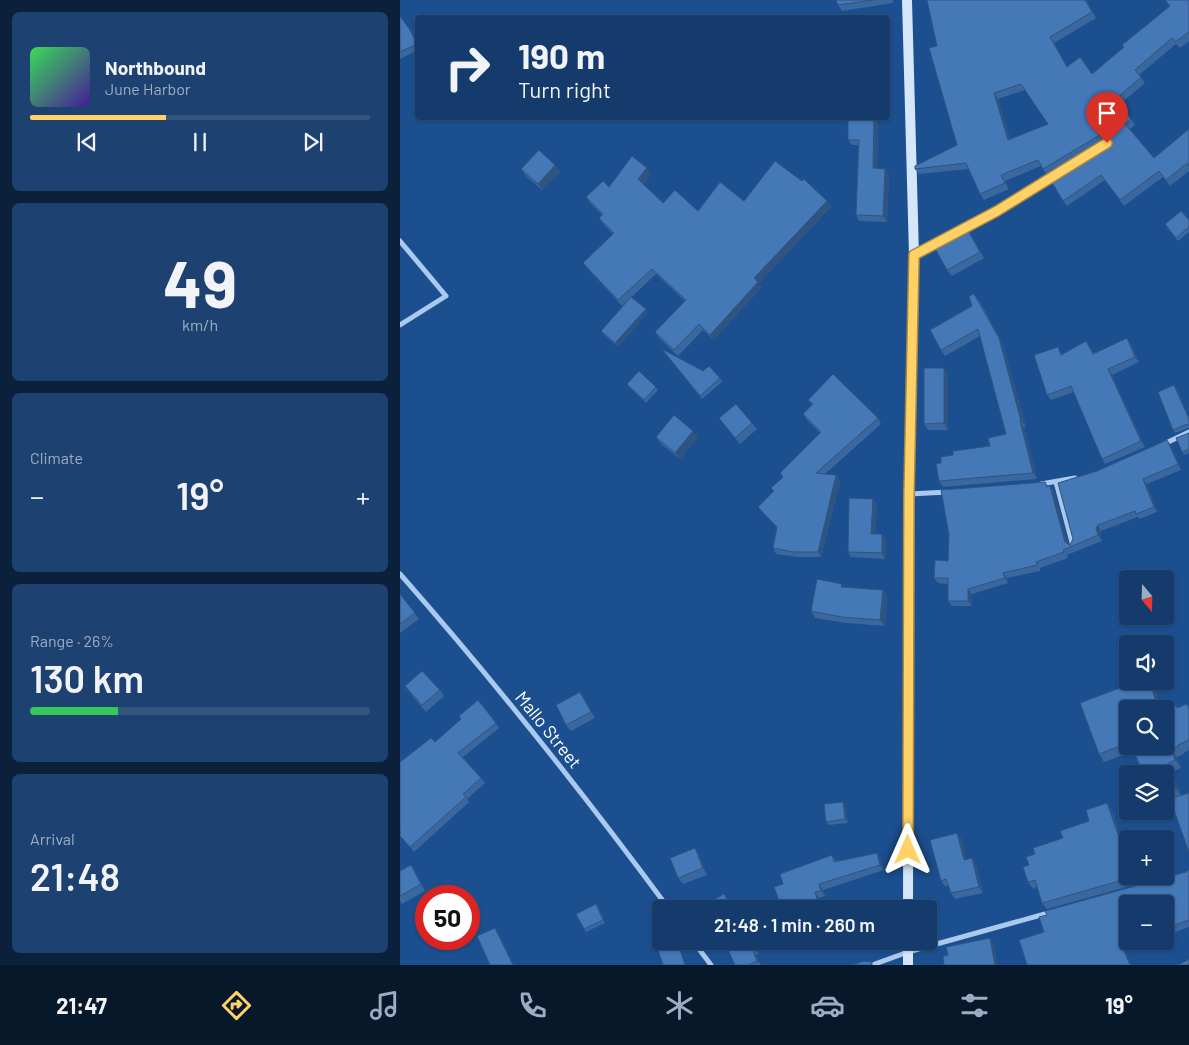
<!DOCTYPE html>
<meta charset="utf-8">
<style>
body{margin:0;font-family:Barlow,sans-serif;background:#1d4271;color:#f1f3f6;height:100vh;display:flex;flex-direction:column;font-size:19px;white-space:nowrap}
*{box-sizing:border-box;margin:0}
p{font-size:16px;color:#9dadc1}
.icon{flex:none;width:28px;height:28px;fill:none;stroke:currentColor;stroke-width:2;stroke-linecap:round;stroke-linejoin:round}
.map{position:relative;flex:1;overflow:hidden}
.panel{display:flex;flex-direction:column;gap:12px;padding:12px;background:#0b203b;width:400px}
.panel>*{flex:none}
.hud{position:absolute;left:15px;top:15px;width:475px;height:105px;border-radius:5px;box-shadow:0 1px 4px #0004,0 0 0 1px #33557e;background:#143b6b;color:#f1f3f6;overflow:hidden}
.needle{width:32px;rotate:161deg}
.tools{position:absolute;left:719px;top:570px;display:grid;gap:10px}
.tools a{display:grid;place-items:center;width:55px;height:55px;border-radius:5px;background:#143b6b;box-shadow:0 1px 4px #0004,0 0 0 1px #33557e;font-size:25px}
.speed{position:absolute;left:15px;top:885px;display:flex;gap:10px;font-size:25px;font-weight:700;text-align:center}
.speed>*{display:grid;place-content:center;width:65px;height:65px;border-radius:50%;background:#143b6b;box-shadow:0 1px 4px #0004,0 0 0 1px #33557e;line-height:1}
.speed .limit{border:8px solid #d22;background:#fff;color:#111}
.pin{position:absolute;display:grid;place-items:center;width:42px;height:42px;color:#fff;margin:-51px -21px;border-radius:50% 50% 50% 0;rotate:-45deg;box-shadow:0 0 5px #0007}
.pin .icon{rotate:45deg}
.me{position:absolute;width:55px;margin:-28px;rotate:0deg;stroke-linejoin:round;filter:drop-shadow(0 0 4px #0008)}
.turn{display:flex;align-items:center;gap:18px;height:105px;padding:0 20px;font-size:22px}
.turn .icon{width:65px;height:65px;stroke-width:2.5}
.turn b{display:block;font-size:35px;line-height:42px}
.big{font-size:38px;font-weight:600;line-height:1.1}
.panel .tile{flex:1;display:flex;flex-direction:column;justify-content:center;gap:8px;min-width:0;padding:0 18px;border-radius:8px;background:#1d4271}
.panel .dial{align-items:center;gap:0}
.dial b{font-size:65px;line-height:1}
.song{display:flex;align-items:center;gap:15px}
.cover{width:60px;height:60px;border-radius:8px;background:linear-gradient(135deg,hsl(130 70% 55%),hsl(260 70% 35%))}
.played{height:5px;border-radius:2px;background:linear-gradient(90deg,#ffd166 40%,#33557e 40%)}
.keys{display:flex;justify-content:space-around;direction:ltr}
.heat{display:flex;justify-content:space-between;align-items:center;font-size:28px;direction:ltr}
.charge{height:8px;border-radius:4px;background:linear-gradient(90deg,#34c759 26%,#33557e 0)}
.trip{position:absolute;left:252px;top:900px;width:285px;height:50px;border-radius:5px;background:#143b6b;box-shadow:0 1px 4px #0004,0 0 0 1px #33557e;font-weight:600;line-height:50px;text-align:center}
.dock{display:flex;height:80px;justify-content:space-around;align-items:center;background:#08182b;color:#9dadc1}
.dock .icon{width:35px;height:35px}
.dock .current{color:#ffd166}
.dock b{font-size:22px;color:#f1f3f6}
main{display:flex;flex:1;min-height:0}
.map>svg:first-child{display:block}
</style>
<main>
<section class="panel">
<div class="tile">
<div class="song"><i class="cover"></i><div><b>Northbound</b><p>June Harbor</p></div></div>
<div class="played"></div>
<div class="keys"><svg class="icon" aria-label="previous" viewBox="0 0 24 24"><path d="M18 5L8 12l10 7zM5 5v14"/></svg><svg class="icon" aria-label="pause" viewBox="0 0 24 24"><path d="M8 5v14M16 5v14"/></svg><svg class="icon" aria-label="next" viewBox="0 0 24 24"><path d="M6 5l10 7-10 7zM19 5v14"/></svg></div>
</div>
<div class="tile dial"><b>49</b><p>km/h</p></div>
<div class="tile"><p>Climate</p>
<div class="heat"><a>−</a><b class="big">19°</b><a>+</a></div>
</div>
<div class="tile"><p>Range · 26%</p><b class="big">130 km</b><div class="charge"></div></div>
<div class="tile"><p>Arrival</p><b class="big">21:48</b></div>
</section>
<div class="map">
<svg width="789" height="965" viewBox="0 0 789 965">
<rect width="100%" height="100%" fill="#1b4f8f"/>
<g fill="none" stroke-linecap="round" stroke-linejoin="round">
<g stroke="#a9c9ee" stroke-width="5">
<path d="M561,231L655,176"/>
<path d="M0,241L46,296L0,325"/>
<path d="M514,255L538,243"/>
<path d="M764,444L789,432"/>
<path d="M656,482L673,546"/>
<path d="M641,484L675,478"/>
<path d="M509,494L548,492"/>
<path d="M0,574C95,682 184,794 269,909"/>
<path d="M293,941L311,965"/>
<path d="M472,965L508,952L652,912"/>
</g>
<g stroke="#d6e6fa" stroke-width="10">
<path d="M507,0L514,255L509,494L508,909"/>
<path d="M508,965V941"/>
</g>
</g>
<g fill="#3a679d" fill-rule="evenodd">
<path d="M436,0H493V3L442,11L438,5Z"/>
<path d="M527,0H686L696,18L654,43L667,67L692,74L789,0V41L780,48L776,44L739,75L745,83L720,104L735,125L730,129L754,158L789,129V171L770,186L763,177L724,206L705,180L667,206L663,201L706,140L647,175L641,166L605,181L609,189L584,200L580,194L568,169L519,174L515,169L557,145L537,46ZM625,90L648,124L610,139L598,99Z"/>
<path d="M0,16L14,35L18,43V50L0,59Z"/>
<path d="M448,118H477L478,119L477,169L489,174L487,222L459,221L456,215L459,145H452L448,140Z"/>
<path d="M155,165L160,172L142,190L126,176L121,169Z"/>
<path d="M251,174L243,184L263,203L298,211L344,201H427L431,207L359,283L362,287L314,340L303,330L278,356L259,338L255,332L285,301L256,274L222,306L187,268L183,263L213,234L203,224L199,218L202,215L190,203L186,197L209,187Z"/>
<path d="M789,220V232L778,241L767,228Z"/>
<path d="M569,231L584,258L552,276L547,270Z"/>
<path d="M579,300L603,344L626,427H624L637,479L543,487L539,481L541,463L553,455L590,446L606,434L580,336L545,356L541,350L572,306Z"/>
<path d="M248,312L218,347L203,334L201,331Z"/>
<path d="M731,344L739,362L712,375L745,447L705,464L702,459L674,392L651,400L647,395L662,352V354L690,347L693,353Z"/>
<path d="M264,352L320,378L322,382L302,399Z"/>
<path d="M548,374V430H528L524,424Z"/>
<path d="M227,384L256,387L258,390L246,403L229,387Z"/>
<path d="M777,388L789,417V428L775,433L773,430Z"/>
<path d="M408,400L478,418L481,424L425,474L436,475L440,481L421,557H398L376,554L373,548L377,528L362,512L358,507L374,492L371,488L383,477L380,473L420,433L407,420L403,414L412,405Z"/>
<path d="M319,418L352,423L357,429L340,444Z"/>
<path d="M789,432V453L784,455L782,452Z"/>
<path d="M256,437H298L280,459L261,444Z"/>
<path d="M771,445L781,470L747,484L757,512L740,519L738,517L701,531L700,534L702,541L667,555L668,558L640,568V571L607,578L608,583L572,594V606H552L548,601V584L538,583L534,578L548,561L645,482L648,486H650L654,491L668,544L670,545L673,539L697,471Z"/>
<path d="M477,504L475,534L486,539L485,559L451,557L448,552Z"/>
<path d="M483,590L487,596L485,626L446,623L415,618L411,611Z"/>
<path d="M0,594L19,619L0,633Z"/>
<path d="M738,681H750L754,686L762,709H728V746H765V709L776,705L779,708L787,704L789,707V750L784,753V754L777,757L781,768L772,772L781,795L789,793V852L771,801L765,804V774H743L734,751L704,762L699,754L680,703Z"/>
<path d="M5,686L40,690L44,696L26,712L10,693Z"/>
<path d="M184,698L195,718L171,731L166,725Z"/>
<path d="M96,723L99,728L63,757L81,778L85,783L67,799L69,802L14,852L0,836L1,833L35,742Z"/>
<path d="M707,803L711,809L726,850L728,876H747L748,881L647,909L642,903L637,887L633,889L628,882L629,865L635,854L663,838L689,821Z"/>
<path d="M445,805L448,823L428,825L426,822Z"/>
<path d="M557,833L561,838L566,859L572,858L576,864L583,893L555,899L551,893L548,886H545L541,881Z"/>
<path d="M295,848L299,854L307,875L283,884L278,878Z"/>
<path d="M432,855L436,861L480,858L484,870L423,890L425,896L419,898L383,884Z"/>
<path d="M11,865L15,871L25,891L2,904L0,901V871Z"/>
<path d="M789,870V927L765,936V904L728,941H750L725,950L644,932Z"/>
<path d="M198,907L205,923L186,932L184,929Z"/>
<path d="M324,941H352L359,954L356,955L361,965H335Z"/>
<path d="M385,941H431L432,942L404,951L400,943L389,946Z"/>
</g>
<g fill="#305480">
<path d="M10,30L14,35L18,43V45Z"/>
<path d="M650,37L654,43L671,73L667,67Z"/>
<path d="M488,54L490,58L489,75L488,73Z"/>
<path d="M594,93L598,99L612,146L608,140Z"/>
<path d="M474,118H477L478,119L477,174L473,168Z"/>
<path d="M155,165L160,172L142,190L138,184Z"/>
<path d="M247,168L251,174L242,185L238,179Z"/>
<path d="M485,169L489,174L487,222L483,216Z"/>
<path d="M601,175L605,181L609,189L605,183Z"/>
<path d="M427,201L431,207L359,283L362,287L314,340L310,335L354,278Z"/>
<path d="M565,225L569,231L584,258L580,252Z"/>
<path d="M574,294L603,344L626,427L621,421Z"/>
<path d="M246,309L248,312L218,347L215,343Z"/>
<path d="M727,338L731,344L739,362L735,357Z"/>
<path d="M544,368L548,374V430L544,423Z"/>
<path d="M708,369L712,375L745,447L741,441Z"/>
<path d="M774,385L777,388L789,417V419Z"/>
<path d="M620,421L624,427L637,479L633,473Z"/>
<path d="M293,431L298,437L280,459L275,453Z"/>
<path d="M767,440L771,445L781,470L778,464Z"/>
<path d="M436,475L440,481L421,557L418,552Z"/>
<path d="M743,479L747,484L757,512L754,507Z"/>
<path d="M650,486L654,491L669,547L665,542Z"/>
<path d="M473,499L477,504L475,539L471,534Z"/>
<path d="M698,525L701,531L700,534L702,541L698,535L696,528Z"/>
<path d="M482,534L486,539L485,559L482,553Z"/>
<path d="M603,573L607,578L608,583L605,578Z"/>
<path d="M568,589L572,594V606L568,601Z"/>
<path d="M483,590L487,596L485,626L480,620Z"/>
<path d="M749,681H750L754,686L762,709H759Z"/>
<path d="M180,692L184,698L195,718L191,712Z"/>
<path d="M771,749L777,757L781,768L775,760Z"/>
<path d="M767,764L772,772L782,797L776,789Z"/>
<path d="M443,802L445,805L448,823L445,819Z"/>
<path d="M707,803L711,809L728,855L724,851Z"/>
<path d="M557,833L561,838L568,866L564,860Z"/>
<path d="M295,848L299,854L307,875L303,868Z"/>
<path d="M477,853L480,858L484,870L480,865Z"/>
<path d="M572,858L576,864L583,893L579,887Z"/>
<path d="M11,865L15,871L25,891L21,884Z"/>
<path d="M419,884L423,890L425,896L421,891Z"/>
<path d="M415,892L419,898L422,909H420Z"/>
<path d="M95,928L99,933L114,965H113Z"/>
<path d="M590,938L594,944L598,965H595Z"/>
<path d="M277,941H278L286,965H285Z"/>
<path d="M721,944L725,950L732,965H730Z"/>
<path d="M352,948L356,955L361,965L357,961Z"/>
</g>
<g fill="#4478b7" stroke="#305480" fill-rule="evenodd">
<path d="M436,0H473L438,5Z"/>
<path d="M527,0H685L692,12L650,37L667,67L680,57L692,74L724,47L722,45L770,6L765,0H789V32L775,42L772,38L735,70L741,77L716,99L731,119L725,124L754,158L789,129V166L787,163L766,180L759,171L720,200L701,175L663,201L648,176L705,141L707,137L703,133L643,169L638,160L601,175L605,183L580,194L566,163L515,169V166L557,145L529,48L537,46ZM621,84L648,124L608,140L594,93Z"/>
<path d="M0,16L10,30L17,44L0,52Z"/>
<path d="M448,118H474L473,168L485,169L483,216L456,215L459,140H448Z"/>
<path d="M139,150L155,165L138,184L121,169Z"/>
<path d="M232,156L247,168L238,179L263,203L275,190L298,211L320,182L344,201L375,161L402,181L404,179L427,201L354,278L358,282L310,335L299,324L274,350L255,332L286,300L252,269L218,300L183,263L214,233L199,218L203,214L186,197L203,181L209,187Z"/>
<path d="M781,211L789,220V227L776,238L765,224Z"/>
<path d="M565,225L580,252L547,270L532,243Z"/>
<path d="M574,294L599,338L621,421H620L633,473L539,481L536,464L541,463V457L553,455V451L590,446L588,438L606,434L578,329L541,350L530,330L572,306L569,296Z"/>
<path d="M231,297L246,309L215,343L201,331Z"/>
<path d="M727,338L735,357L708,369L741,441L702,459L671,386L647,395L634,355L658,347L661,355L686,341L693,354Z"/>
<path d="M262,349L303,371L309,366L320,378L300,396Z"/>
<path d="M524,368H544V423L524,424Z"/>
<path d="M239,371L256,387L244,400L227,384Z"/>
<path d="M433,374L478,418L416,473L436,475L418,552H394L373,548L377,527L358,507L374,491L371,488L383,477L380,473L421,432L403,414L413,404L408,400Z"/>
<path d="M774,385L789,419V426L787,424L773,430L758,392Z"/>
<path d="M336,404L352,423L335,438L319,418Z"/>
<path d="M274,415L293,431L275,453L256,437Z"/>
<path d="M789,433V449L782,452L776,438Z"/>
<path d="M767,440L778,464L743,479L754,507L736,514L735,511L698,525L696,528L698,535L663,550L664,552L636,562L637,565L603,573L605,578L568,589V601H548V578H534L535,560L548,561L549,535L541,490L645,482L647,487L650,486L665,542L670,545L673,539L658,483L697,471Z"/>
<path d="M449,498L473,499L471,534H482V553L448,552Z"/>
<path d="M417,579L442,584L441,587L483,590L480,620L442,617L411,611Z"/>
<path d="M0,594L15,613L0,624Z"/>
<path d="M22,671L40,690L22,705L5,686Z"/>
<path d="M738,681H749L759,709H728V743L699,754L680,703Z"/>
<path d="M180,692L191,712L166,725L156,705Z"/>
<path d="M78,700L96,723L58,753L81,778L63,794L66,797L10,847L0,836V833H1L0,831V762L31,738L35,742L61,719L59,716Z"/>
<path d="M787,704L789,709V740L778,745L779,746L771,749L775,760L767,764L776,789L765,793V774H743L732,746H765V709L776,705L777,708Z"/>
<path d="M789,793V852L770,799Z"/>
<path d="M443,802L445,819L426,822L424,804Z"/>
<path d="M707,803L724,851L728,850V876H737L642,903L635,880L628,882L623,867L629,865L626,857L635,854L633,848L663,838L660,831L689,821L686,810Z"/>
<path d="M557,833L564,860L572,858L579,887L551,893L546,879L541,881L530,840Z"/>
<path d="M295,848L303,868L278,878L270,858Z"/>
<path d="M477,853L480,865L419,884L421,891L415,892L420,909H382L374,887L383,884L380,874L432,855L434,862Z"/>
<path d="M11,865L21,884L0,896V871Z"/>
<path d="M789,870V920L765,928V904H728V941H729L721,944L730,965H627L619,940L644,932L639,917L647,915L645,911L786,872Z"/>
<path d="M324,894L333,909H296Z"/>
<path d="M196,904L203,920L184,929L176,914Z"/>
<path d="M95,928L113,965H90L77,936Z"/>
<path d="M590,938L595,965H544L543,956L548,955L546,947Z"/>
<path d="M261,939V941H277L285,965H263L255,941Z"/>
<path d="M324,941H351L355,948H352L357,961L348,965H335Z"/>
<path d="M399,941H413L400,945Z"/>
<path d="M789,959V965H778Z"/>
<path d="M464,961L472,962V965H452Z"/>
</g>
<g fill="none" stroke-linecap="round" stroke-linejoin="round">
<defs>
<path id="route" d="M508,850L509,494L514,255L597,211L707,143"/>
</defs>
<use href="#route" stroke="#a68842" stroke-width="12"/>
<use href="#route" stroke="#ffd166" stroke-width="9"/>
</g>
<g text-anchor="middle" stroke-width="4" stroke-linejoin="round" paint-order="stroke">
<g font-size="18" fill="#fff" stroke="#1b4f8f">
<text transform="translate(148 730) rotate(51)" y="6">Mallo Street</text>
</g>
</g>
</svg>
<div class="tools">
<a><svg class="needle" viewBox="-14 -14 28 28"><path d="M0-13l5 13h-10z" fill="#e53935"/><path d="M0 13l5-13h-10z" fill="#9dadc1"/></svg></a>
<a><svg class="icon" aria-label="sound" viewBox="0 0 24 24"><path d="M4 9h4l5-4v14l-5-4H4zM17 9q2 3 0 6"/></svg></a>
<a><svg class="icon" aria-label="search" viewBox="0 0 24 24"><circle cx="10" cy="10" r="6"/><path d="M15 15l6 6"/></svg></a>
<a><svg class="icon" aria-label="layers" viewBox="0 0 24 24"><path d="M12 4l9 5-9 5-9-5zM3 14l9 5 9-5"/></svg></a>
<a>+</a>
<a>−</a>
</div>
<div class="speed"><div class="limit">50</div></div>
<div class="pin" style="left:707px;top:143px;background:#d93025"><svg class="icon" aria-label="arrive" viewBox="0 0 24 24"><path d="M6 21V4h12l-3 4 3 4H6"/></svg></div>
<svg class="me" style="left:508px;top:850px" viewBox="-20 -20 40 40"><path d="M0-17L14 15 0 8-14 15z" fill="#ffd166" stroke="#fff" stroke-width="4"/></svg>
<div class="trip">21:48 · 1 min · 260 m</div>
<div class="hud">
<div class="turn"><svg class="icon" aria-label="right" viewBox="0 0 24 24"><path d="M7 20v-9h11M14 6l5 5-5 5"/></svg><div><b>190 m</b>Turn right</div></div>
</div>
</div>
</main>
<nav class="dock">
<b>21:47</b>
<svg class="icon current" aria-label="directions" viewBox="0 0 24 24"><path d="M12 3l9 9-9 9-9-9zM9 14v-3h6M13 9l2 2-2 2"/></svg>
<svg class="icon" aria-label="music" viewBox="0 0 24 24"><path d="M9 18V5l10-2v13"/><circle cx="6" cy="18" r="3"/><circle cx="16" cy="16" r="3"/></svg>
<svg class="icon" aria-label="phone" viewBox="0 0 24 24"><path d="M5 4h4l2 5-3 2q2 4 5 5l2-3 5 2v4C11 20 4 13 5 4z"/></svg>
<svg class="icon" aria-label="climate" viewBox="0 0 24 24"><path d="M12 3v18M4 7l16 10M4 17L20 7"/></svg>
<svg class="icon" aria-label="car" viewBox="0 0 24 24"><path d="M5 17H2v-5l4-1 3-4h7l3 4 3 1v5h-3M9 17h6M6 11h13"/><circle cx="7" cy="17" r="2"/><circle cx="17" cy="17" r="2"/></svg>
<svg class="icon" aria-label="filters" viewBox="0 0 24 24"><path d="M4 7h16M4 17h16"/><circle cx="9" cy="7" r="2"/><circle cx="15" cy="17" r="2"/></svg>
<b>19°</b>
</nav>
